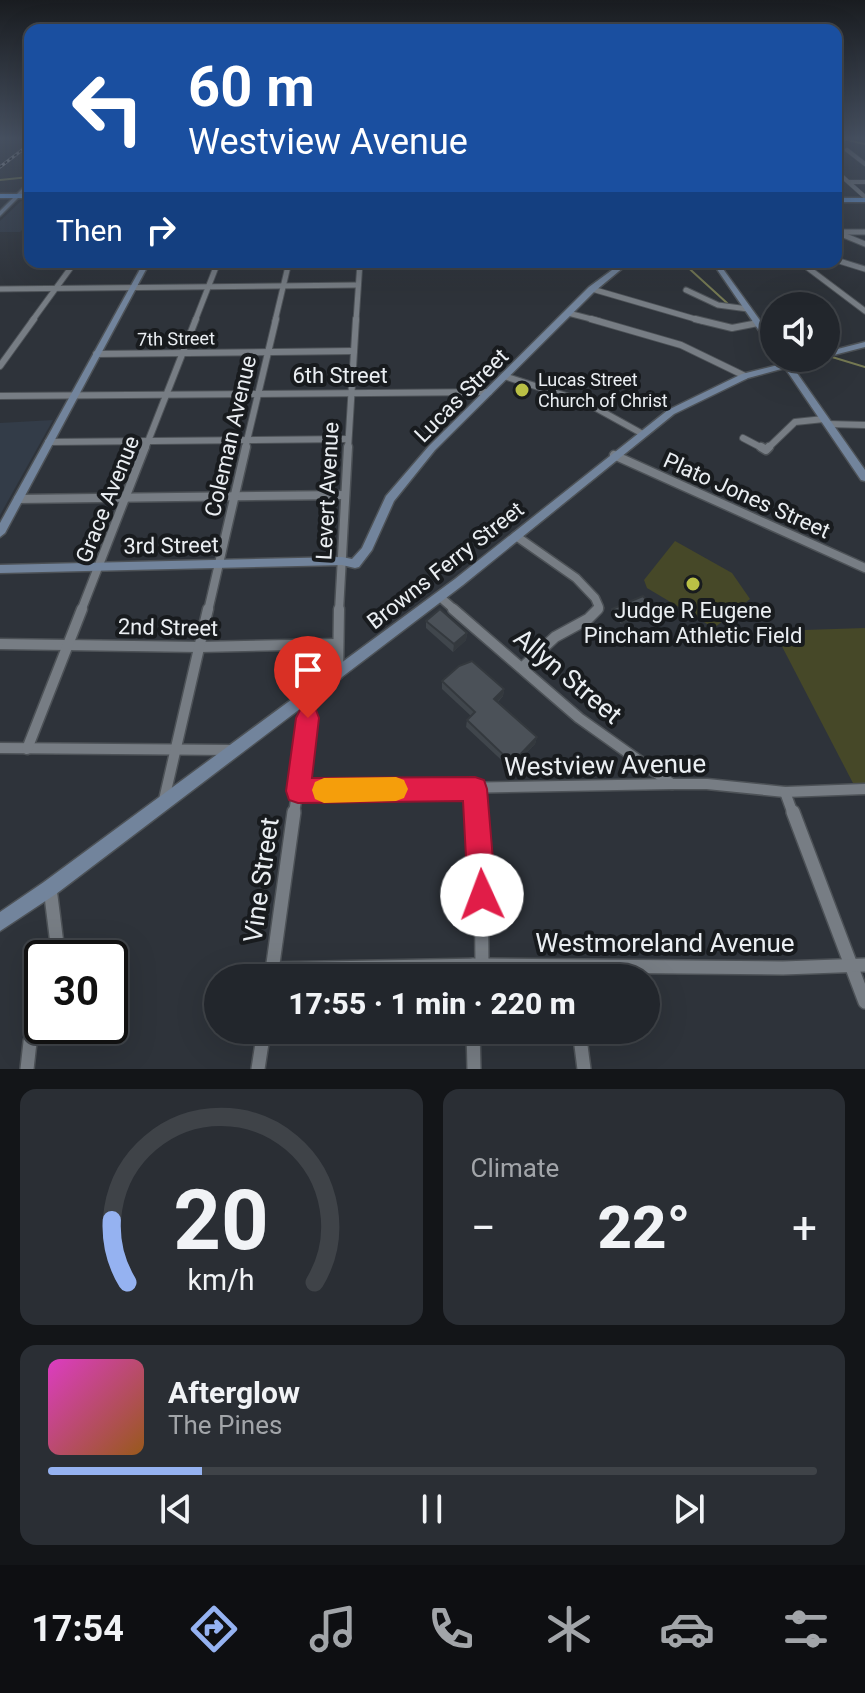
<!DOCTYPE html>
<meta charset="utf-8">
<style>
body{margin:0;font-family:Roboto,sans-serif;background:#2a2e34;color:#f1f3f6;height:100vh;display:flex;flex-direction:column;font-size:30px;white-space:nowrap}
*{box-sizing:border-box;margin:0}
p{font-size:26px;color:#a2a5a9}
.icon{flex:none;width:44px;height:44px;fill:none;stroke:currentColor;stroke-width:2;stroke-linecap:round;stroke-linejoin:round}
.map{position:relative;height:1069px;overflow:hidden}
.panel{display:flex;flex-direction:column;gap:20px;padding:20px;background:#131518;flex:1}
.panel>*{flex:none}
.top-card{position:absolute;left:24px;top:24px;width:818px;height:244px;border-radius:16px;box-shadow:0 8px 32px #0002,0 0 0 2px #3f4348;background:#1a4fa0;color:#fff;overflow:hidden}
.tools{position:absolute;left:760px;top:292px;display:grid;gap:16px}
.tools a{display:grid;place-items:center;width:80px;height:80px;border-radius:50%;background:#22262c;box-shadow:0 8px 32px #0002,0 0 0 2px #3f4348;font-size:40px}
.speed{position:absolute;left:24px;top:940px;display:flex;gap:16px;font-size:40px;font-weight:700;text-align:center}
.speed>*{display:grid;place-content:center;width:104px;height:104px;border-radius:50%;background:#22262c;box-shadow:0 8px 32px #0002,0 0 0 2px #3f4348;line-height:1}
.speed .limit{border:4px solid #111;border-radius:12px;background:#fff;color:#111}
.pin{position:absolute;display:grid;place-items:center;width:68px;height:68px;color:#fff;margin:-82px -34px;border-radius:50% 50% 50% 0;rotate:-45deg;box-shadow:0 0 8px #0007}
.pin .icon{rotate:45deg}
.me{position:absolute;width:88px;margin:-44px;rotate:358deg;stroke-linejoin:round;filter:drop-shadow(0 0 6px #0008)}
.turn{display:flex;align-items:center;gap:28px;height:168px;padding:0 32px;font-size:36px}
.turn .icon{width:104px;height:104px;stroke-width:2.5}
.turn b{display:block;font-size:56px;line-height:68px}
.then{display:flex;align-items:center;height:76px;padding:0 32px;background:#0003;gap:16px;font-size:30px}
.big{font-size:60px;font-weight:800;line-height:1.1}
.panel .card{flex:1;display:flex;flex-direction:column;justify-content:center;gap:12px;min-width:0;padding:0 28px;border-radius:16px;background:#2a2e34}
.panel .dial{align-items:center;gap:0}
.dial svg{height:208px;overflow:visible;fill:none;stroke:#3f4348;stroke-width:7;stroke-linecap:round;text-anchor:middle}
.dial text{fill:#f1f3f6;stroke:none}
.song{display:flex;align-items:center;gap:24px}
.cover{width:96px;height:96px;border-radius:12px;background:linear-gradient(135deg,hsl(310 70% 55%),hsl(30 70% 35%))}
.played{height:8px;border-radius:4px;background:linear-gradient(90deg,#95b2f1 20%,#3f4348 20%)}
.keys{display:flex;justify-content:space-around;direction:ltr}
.heat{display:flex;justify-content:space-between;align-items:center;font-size:44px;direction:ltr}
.panel .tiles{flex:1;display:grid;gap:20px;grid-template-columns:1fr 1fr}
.card:last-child{grid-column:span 2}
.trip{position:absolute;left:204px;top:964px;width:456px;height:80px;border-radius:40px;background:#22262c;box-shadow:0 8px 32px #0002,0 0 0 2px #3f4348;font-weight:800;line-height:80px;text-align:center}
.dock{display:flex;height:128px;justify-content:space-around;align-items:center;background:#0e0f12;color:#a2a5a9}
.dock .icon{width:56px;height:56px}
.dock .active{color:#95b2f1}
.dock b{font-size:36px;color:#f1f3f6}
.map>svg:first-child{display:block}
</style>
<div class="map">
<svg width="865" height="1069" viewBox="0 0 865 1069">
<rect width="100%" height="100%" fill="#2e333a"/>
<g fill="#333c48">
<path d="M30,200V222L20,232H0V221L21,201Z"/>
<path d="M53,420L29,463L0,515V423Z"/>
</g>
<g fill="#464828">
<path d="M675,541L732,573L750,599L714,628L647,588L644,580Z"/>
<path d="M865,628V785H854L774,631Z"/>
</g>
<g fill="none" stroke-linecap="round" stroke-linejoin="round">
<g stroke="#767a53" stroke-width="2">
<path d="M838,138L865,144"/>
<path d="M0,180L29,177"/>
<path d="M682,262L727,303"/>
<path d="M766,326L774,329"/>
<path d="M832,357L865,367"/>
</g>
<defs>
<g id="street-far5">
<path d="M847,150L865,164"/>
<path d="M836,171L865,197"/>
<path d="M849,182H865"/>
</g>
<g id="street-far4">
<path d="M836,232L865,244"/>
<path d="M841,232H865"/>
<path d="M836,260L865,269"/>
<path d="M800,262L865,311"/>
<path d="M801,263L820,262"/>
<path d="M0,289L358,285"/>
<path d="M592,289L702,321"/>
<path d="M686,290L718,305L748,309"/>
<path d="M568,313L599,321"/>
<path d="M32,321L75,262"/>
<path d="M195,321L218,262"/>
<path d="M275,321L289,262"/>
<path d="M356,321L360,262"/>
</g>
<g id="street-far3">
<path d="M591,319L681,345L745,376"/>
<path d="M695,319L732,328L758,323"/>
<path d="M96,354L354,351"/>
<path d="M0,366L34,319"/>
<path d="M504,376L585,402L641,433"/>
<path d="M0,396L489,392"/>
<path d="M828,424L865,425"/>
<path d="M743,438L764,449"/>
<path d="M48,442L348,439"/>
<path d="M145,449L196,319"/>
<path d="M245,449L276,319"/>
<path d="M348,449L356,319"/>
<path d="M767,449L795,422L824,419"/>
</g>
<g id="street-far2">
<path d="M761,447L766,450L769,447"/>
<path d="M614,455L865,568"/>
<path d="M18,499L345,495"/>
<path d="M516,536L576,578L595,598L599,607L596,611"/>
<path d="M440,597L456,611"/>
<path d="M81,611L145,447"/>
<path d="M208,611L246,447"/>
<path d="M339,611L348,447"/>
</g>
<g id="street-far1">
<path d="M453,609L579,718L672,784"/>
<path d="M0,644L199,647L337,644"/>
<path d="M523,667L555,637L588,619L598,609"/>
<path d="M338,674L339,609"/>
<path d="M0,748L231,750"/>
<path d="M27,749L82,609"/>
<path d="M475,789L477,814"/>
<path d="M298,791L672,784H707L785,792L865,789"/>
<path d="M785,792L793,814"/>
<path d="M163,804L208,609"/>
<path d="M294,814L311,694"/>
</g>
<g id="street">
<path d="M477,812L481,864L482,965"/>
<path d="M793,812L865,1002"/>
<path d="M50,888L57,944L53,958"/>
<path d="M473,965V978"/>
<path d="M272,969L482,965L783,968L865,965"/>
<path d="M271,978L294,812"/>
<path d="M473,1030L474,1069"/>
<path d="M579,1030L584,1069"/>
<path d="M27,1069L30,1042L42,999"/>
<path d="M258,1069L264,1030"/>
</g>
<g id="secondary">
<path d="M30,181V186L0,216V211Z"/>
<path d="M144,262H150L5,533L0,537V523Z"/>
<path d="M623,262H630L595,291L435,450L394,501L372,550L359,567L355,568L342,565L0,573V565L342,557L352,559L362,548L386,496L429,446L589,287Z"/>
<path d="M712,262H718L774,340V348H771Z"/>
<path d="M865,342V347L826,357V352Z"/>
<path d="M778,358H786L789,362L805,358H819L792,366L865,470V481L861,480L785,368L748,378L674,414L463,585L56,894L0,931V912L44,882L455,579L668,410L742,374L782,364Z"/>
</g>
<g id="highway">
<rect x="0" y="194" width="30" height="4"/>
<rect x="836" y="198" width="29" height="4"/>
</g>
</defs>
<use href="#street-far5" stroke="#4d5257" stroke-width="5"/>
<use href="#street-far4" stroke="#4d5257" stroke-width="7"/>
<use href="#street-far3" stroke="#4d5257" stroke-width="8"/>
<use href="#street-far2" stroke="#4d5257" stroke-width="11"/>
<use href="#street-far1" stroke="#4d5257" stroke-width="13"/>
<use href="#street" stroke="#4d5257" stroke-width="16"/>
<use href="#secondary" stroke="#4d5257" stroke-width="3"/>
<use href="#highway" stroke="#4d5257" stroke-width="3"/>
<use href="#street-far5" stroke="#777d84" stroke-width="4"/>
<use href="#street-far4" stroke="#777d84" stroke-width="5"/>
<use href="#street-far3" stroke="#777d84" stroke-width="6"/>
<use href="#street-far2" stroke="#777d84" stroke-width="8"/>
<use href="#street-far1" stroke="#777d84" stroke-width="10"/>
<use href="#street" stroke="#777d84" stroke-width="13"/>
<use href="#secondary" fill="#72849c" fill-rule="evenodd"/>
<use href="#highway" fill="#6596d4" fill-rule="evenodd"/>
<defs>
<path id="rail" d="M0,167L30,144"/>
</defs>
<use href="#rail" stroke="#c1c5ca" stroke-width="3"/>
<use href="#rail" stroke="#181b1e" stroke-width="2" stroke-dasharray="3" stroke-linecap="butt"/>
</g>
<g fill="#40464c">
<path d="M612,609L653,611L621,624L611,611Z"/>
<path d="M426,621L467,633L466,640L453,652L426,628Z"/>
<path d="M442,681L504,689L503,696L498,702L537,737L535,744L511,769L466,727L467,720L471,716L442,689Z"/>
</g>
<g fill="#34393e">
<path d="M654,608L653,611L621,624L622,622Z"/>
<path d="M467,633L466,640L453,652L454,644Z"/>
<path d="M504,689L503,696L493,706L494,699Z"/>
<path d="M537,737L535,744L511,769L512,763Z"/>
</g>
<g fill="#4b5158" stroke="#34393e" stroke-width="2">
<path d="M643,596L654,608L622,622L612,609Z"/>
<path d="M440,609L467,633L454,644L426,621Z"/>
<path d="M472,661L504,689L494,699L537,737L512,763L467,720L475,712L442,681L459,666Z"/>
</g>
<linearGradient id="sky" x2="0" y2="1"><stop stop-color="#191c20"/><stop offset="0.48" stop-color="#465060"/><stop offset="1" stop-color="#465060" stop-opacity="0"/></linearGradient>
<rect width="865" height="288" fill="url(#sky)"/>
<path fill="#e11d48" stroke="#92132f" stroke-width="2" d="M308,707L316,710L319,718L312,778L475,777L484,780L487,789L496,895L492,905L482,909L472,905L468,895L463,801L298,803L289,800L286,791L296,718L300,710Z"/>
<path fill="#f59e0b" d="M396,777L404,780L408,789L404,798L396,801L324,803L315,799L312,790L315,782L324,778Z"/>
<g fill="#bac045" stroke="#181b1e" stroke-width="3">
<circle cx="522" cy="390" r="8"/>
<circle cx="693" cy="584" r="8"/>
</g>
<g text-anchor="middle" stroke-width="8" stroke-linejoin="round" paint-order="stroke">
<g font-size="18" fill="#eaeef2" stroke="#181b1e">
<text transform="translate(176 339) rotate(-1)" y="6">7th Street</text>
</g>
<g font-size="18" fill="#eaeef2" stroke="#181b1e" text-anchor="start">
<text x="538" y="386">Lucas Street<tspan x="538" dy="21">Church of Christ</tspan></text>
</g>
<g font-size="22" fill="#eaeef2" stroke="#181b1e">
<text x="340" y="383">6th Street</text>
<text transform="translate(461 395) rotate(-45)" y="8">Lucas Street</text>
<text transform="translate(230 436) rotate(-77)" y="8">Coleman Avenue</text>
<text transform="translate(327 491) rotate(-87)" y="8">Levert Avenue</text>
<text transform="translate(747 495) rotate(24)" y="8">Plato Jones Street</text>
<text transform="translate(107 499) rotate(-68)" y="8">Grace Avenue</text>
<text transform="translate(171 545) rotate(-1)" y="8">3rd Street</text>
<text transform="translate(445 565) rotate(-38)" y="8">Browns Ferry Street</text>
<text transform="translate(168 627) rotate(1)" y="8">2nd Street</text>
</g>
<g font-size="22" fill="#eaeef2" stroke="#181b1e">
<text x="693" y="618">Judge R Eugene<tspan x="693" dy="25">Pincham Athletic Field</tspan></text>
</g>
<g font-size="26" fill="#eaeef2" stroke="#181b1e">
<text transform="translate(568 676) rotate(40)" y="9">Allyn Street</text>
<text transform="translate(605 765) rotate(-1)" y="9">Westview Avenue</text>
<text transform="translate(261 880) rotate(-82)" y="9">Vine Street</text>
<text x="665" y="952">Westmoreland Avenue</text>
</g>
</g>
</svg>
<div class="tools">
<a><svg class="icon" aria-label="sound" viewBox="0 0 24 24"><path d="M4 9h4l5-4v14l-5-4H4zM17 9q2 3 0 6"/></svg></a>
</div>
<div class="speed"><div class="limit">30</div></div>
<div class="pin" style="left:308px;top:718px;background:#d93025"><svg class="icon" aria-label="arrive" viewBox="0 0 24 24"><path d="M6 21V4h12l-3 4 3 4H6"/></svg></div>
<svg class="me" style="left:482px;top:895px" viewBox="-20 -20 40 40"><circle r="19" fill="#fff"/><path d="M0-13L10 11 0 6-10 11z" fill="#e11d48"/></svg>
<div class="trip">17:55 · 1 min · 220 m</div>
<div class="top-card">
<div class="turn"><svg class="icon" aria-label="left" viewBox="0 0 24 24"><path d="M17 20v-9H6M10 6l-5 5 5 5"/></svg><div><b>60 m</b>Westview Avenue</div></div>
<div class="then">Then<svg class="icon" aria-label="right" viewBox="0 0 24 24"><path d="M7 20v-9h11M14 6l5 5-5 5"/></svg></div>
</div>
</div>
<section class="panel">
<div class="tiles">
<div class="card dial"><svg viewBox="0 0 100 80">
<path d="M14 69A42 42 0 1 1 86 69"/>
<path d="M14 69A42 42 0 0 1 8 45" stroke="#95b2f1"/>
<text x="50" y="56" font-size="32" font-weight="700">20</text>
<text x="50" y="72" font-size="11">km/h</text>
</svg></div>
<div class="card"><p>Climate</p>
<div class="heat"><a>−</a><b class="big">22°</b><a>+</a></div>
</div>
<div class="card">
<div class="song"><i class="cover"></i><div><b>Afterglow</b><p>The Pines</p></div></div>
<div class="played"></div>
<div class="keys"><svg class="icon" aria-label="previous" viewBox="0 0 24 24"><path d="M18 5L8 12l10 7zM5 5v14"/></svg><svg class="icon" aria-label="pause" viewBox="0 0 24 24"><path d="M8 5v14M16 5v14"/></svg><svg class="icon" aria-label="next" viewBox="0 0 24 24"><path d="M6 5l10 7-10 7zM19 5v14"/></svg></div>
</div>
</div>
</section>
<nav class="dock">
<b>17:54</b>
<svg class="icon active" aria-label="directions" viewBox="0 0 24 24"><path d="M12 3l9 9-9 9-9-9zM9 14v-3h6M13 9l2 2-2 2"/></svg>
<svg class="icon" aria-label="music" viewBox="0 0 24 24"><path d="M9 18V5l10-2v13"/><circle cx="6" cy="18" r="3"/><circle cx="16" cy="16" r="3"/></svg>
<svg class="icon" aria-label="phone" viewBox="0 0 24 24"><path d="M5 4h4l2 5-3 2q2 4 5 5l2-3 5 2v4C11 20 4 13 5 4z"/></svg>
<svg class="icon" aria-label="climate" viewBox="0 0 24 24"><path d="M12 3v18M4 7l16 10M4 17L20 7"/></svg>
<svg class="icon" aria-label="car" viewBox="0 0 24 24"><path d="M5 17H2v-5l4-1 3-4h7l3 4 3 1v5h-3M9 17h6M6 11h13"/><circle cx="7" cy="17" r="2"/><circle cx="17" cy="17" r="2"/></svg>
<svg class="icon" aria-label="filters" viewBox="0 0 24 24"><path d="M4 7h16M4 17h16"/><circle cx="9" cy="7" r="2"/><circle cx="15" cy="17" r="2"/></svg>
</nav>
